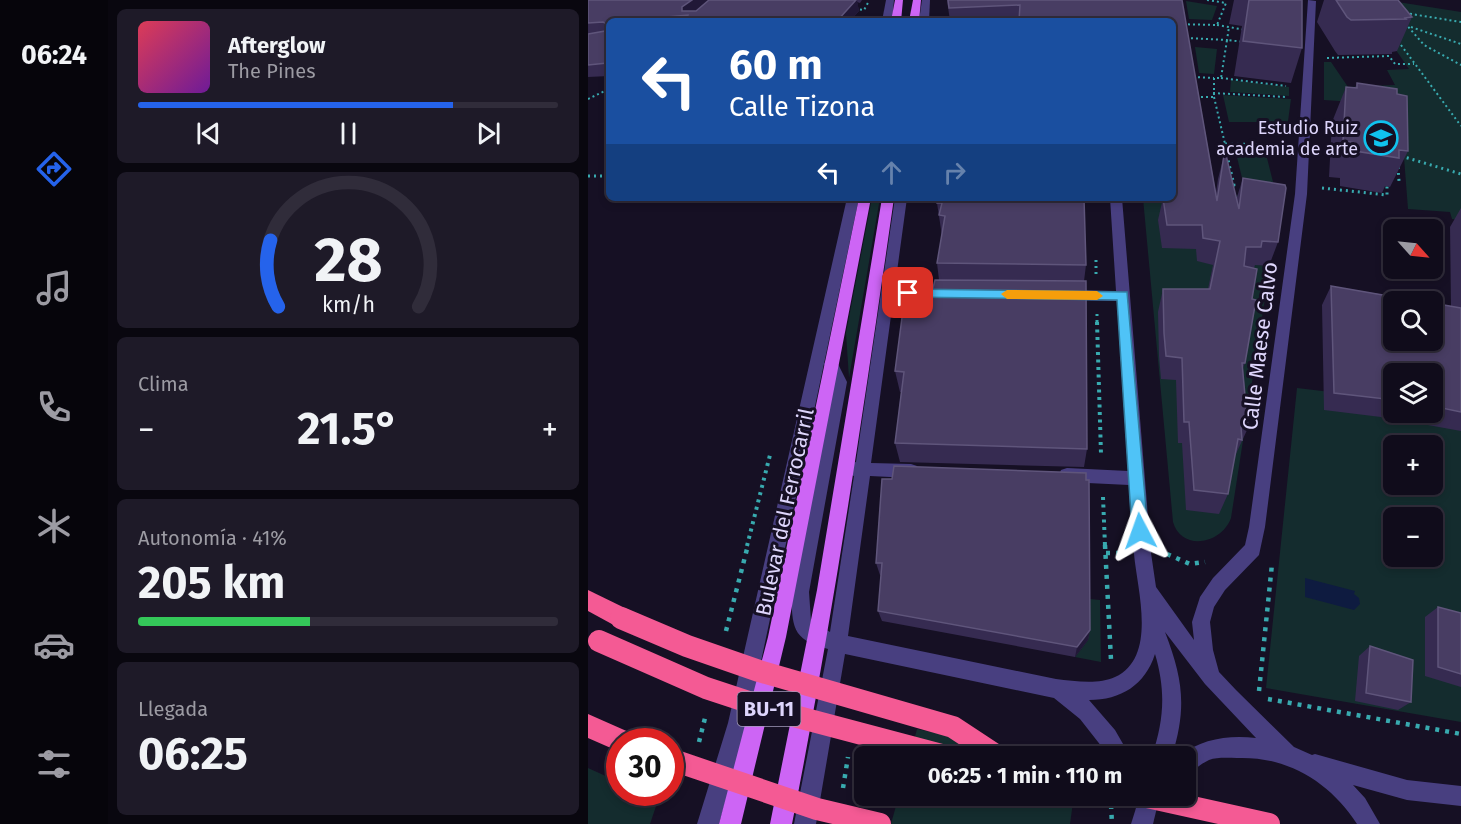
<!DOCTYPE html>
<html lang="es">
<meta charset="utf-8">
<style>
body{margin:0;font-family:"Fira Sans",sans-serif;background:#1e1a28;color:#f1f3f6;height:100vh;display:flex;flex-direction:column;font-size:22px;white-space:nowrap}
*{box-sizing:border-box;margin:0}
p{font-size:20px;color:#9c9ba3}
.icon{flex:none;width:33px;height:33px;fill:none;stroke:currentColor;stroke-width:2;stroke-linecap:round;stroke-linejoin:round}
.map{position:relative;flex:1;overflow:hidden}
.side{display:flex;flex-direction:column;gap:9px;padding:9px;background:#09070f;width:480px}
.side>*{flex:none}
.guide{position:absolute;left:18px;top:18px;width:570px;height:183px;border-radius:9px;box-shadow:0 3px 9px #0003,0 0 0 2px #302c3a;background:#1a4fa0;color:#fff;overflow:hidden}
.needle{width:39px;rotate:117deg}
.fabs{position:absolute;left:795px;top:219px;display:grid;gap:12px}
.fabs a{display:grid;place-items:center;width:60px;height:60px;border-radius:9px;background:#100c1b;box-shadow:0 3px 9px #0003,0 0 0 2px #302c3a;font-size:30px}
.speed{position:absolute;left:18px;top:728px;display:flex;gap:12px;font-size:30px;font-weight:700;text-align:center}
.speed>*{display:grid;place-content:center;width:78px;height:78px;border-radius:50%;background:#100c1b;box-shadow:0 3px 9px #0003,0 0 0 2px #302c3a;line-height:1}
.speed .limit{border:9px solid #d22;background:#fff;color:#111}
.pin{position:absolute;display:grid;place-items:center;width:51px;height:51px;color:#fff;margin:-26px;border-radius:12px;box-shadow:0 3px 9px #0006}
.me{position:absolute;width:66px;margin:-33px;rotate:356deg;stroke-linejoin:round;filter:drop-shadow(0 0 4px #0008)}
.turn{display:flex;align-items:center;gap:21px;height:126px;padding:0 24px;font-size:27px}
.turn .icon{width:78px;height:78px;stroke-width:2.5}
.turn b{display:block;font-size:42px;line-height:51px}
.lanes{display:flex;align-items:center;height:57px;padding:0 24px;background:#0003;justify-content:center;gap:30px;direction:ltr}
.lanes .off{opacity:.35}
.big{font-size:45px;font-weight:700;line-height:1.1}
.side .card{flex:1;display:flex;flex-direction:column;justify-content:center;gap:9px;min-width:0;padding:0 21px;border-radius:9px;background:#1e1a28}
.side .dial{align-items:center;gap:0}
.dial svg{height:156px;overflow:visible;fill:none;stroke:#302c3a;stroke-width:7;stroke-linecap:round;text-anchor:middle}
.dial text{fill:#f1f3f6;stroke:none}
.song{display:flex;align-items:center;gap:18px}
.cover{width:72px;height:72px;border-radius:9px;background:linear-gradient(135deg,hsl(350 70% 55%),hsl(280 70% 35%))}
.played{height:6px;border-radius:3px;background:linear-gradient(90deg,#2563eb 75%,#302c3a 75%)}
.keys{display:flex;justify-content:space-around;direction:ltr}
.heat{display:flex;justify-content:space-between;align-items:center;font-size:33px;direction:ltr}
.charge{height:9px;border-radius:4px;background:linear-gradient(90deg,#34c759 41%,#302c3a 0)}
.trip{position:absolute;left:266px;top:746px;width:342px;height:60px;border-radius:9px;background:#100c1b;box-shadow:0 3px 9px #0003,0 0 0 2px #302c3a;font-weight:700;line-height:60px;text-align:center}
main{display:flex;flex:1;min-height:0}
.dock{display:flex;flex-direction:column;width:108px;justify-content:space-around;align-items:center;background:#06050b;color:#9c9ba3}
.dock .icon{width:42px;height:42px}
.dock .on{color:#2563eb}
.dock b{font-size:27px;color:#f1f3f6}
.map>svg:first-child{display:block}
</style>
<main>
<nav class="dock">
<b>06:24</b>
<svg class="icon on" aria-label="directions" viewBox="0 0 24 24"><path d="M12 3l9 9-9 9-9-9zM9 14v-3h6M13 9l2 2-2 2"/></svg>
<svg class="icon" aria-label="music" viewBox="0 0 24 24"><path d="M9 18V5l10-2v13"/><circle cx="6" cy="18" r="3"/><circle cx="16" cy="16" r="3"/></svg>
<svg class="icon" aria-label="phone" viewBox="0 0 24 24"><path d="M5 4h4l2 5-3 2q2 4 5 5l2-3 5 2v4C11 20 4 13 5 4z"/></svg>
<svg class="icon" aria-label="climate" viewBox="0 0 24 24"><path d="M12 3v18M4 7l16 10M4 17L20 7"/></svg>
<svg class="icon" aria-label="car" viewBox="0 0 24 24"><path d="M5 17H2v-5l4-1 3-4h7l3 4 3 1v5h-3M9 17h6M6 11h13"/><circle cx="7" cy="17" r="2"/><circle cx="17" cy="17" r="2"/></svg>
<svg class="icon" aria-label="filters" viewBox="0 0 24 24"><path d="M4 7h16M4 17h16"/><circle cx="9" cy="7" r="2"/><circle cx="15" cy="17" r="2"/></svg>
</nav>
<section class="side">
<div class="card">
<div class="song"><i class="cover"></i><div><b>Afterglow</b><p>The Pines</p></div></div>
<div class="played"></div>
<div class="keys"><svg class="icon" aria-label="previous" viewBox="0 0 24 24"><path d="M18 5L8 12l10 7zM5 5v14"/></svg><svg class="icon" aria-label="pause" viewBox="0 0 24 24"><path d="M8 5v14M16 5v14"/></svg><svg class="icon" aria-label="next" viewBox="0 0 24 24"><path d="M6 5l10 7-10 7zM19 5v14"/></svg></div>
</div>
<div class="card dial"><svg viewBox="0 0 100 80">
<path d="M14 69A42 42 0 1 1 86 69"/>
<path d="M14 69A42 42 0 0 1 10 35" stroke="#2563eb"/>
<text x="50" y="56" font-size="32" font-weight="700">28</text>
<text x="50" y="72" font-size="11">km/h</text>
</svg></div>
<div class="card"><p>Clima</p>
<div class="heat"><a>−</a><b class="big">21.5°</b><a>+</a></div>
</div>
<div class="card"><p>Autonomía · 41%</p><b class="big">205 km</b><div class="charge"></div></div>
<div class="card"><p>Llegada</p><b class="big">06:25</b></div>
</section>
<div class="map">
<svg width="873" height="824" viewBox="0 0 873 824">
<rect width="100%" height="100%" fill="#161024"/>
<g fill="#142c2e" fill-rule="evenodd">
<path d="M797,0L873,12V220L864,219L862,212L820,209L812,105L736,100V62H743L760,87L807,85L799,70L821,69L790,24Z"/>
<path d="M598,1L629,6L624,20L601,19Z"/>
<path d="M607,47L629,49L626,74L611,73Z"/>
<path d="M643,80L701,87V96L642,92Z"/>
<path d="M635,95L703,99L698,136H674L670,122H641Z"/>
<path d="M648,153L678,154L685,182H655Z"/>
<path d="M585,191L657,196L620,261L682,266L643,518C633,545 593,551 585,522L555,198H585Z"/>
<path d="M284,198H292L261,378L258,333Z"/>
<path d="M709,388L768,395L806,412H873V722L678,688ZM806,446H844V484H806ZM806,518H844V556H806Z"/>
<path d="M501,599L512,600L513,662L487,657L500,640Z"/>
<path d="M329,729L456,756H322Z"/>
<path d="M0,768L31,782L32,792H53L70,800L62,824H0Z"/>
<path d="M311,795H486L482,824H303Z"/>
</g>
<path fill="#0e1b40" d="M717,578L767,591L766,594L771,598L772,604L766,610L717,597Z"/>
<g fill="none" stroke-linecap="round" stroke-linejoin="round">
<g stroke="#38aaaf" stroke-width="2" stroke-dasharray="2 3" stroke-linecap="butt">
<path d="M267,9L276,10L281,1"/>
<path d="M817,13L873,22"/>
<path d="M817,23L836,45L873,65"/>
<path d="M585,24L629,25L638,3L619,0"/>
<path d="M629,25L658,30"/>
<path d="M823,27L873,44"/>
<path d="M598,38L639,40L641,27"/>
<path d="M810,41L873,126"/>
<path d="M739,58L801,56L807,64H826"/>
<path d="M605,77L626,78"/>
<path d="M633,78L698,86"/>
<path d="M625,93L698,97"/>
<path d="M608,97H626V78H633L639,40L656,42"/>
<path d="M626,97L637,144"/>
<path d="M0,99L21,89"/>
<path d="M637,144H656"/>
</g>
<g stroke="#38aaaf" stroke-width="3" stroke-dasharray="2 4" stroke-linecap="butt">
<path d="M636,143L646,185H641"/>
<path d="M637,144L696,145"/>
<path d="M813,156L873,174"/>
<path d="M810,167L811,181"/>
<path d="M0,176H21"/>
<path d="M734,188L799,195V186"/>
<path d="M508,260V277"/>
<path d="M509,314V323"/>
</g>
<g stroke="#38aaaf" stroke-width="4" stroke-dasharray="3 4.5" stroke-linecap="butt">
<path d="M509,322L513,454"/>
<path d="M515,497L517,546"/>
<path d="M159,546L182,455"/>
</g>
<g stroke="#38aaaf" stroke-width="4.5" stroke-dasharray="4 6" stroke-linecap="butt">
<path d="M517,545L523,660"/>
<path d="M518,553H532"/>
<path d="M579,554L602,564L617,562"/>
<path d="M138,631L160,545"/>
<path d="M671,691L684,564"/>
<path d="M680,699L873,734"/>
<path d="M111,742L118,714"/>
<path d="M255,788L260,757"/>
<path d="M523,805L524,824"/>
</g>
<g fill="#483f80" fill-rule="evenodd">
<path d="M298,0H306L304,21H294Z"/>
<path d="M334,0H342L341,21H331Z"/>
<path d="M720,0L728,1L719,194L677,527L671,555L637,590L626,607L622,622L625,650L631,672L648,690L706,747L724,755L727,754L819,780L873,786V806L819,800L765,785L777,798L792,824H769C742,782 699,756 649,758C640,758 629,757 621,760C612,764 606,771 597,774V756H591C614,739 639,735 668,738L617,684L577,632C595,679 599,707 584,756H564C576,720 578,691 567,654C557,685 533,700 501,700L527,730L542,756H521L492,719L466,698L257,654L228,824H206L240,649C202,639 205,626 203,592L245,382L236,364L238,360H248L259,382L221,592L223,621L242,632L266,476L260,474L258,469L260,464L268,462L307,198H319L283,463L323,464L329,466L331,471L329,476L323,478L282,476L260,636L468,679C486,681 510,685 527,677C570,657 549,589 546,554C543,531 542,508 541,485L479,482L473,480L471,475L473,470L479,468L540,471L529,301L478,300L471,295L478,290L528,291L522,198H534L563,553L568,587L606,640L604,622L612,597L625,578L657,545L661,527L707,194Z"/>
<path d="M259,198H271L160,723L131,824H109L140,723Z"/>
<path d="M552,795H572L565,824H543Z"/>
</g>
<g fill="#cd65f5" fill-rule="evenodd">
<path d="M307,0H315L313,21H303Z"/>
<path d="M325,0H333L331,21H321Z"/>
<path d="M271,198H283L198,637L153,824H131L180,637Z"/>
<path d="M294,198H306C276,407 245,617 204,824H182L229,590Z"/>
</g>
<g fill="#f45a94" fill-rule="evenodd">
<path d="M0,590L41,610L44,618L41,626L33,629L0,611Z"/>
<path d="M0,714L43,733L47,741H32V752L0,738Z"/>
</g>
<g stroke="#f45a94" stroke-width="22">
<path d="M33,618L99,646L171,671L365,727L409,756"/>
<path d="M11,641L118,688L191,712L357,756"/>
<path d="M82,759L229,809L292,824"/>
<path d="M550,795L681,824"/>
</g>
</g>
<g fill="#362b51" fill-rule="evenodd">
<path d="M0,0H274L272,3L269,2L271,11L262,21H21V76L0,77Z"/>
<path d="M359,0H594L628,193L630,179L636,155H638L648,200L655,178L697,185L698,188L690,242L681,266L667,265L666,268L669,269L664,299L668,300L657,363L655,368L660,428L647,456L640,494L631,514L598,510L594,443H590L588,380L573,379L571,356L570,312L575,289H620L625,265L609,261L608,249L574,248L570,220L575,198H585V21H362Z"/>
<path d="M646,0H714V48L703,83L646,76L654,26L641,24Z"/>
<path d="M736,0H810L824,17L809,51L804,52V54L750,55L747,51L729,22Z"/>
<path d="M769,83L809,94L820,151L802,187L797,186L794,193L752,186V178L741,177L744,122L758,87L767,88Z"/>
<path d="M349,198L498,265L496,281L499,449L496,467L312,462L307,443L313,392H312L307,371L345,288L351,280L349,263L354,236L349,203Z"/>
<path d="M873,208V431L801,418L736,410L734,305L743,286L863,306L862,227ZM806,374H844V412H806Z"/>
<path d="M294,479L502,630L500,640L487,657L294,621L290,611L293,575H292L288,563Z"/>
<path d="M850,607L873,613V687L837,676V617Z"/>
<path d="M782,646L823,702L810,710L767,701L771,656Z"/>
</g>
<g fill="#211837">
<path d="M104,0H122L101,17L100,15L94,11V7Z"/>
<path d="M268,0H269L271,11L262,21H249Z"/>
<path d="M502,630L500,640L487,657L489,647Z"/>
</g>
<g fill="#483d63" stroke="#5f557b" stroke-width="1.5">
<path d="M0,0H104L94,7V11H108L121,0H268L249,21H99L100,15L33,21H21V57L19,63L0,65V34L17,31L18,24L15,22L0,23Z"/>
<path d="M360,0H594L629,201L636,155H638L651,209L655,178L697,185L698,188L690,242L674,241L673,247H658L656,266L669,269L664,299L668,300L657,363H654L660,428L653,427L654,440L650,439L640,494L606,490L601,422H596L594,358L578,356L576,333L575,289H622L632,241L615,238L614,225H579L575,198H585V196H588L585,173V21H431L432,5L361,8Z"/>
<path d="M661,0H714V48L655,41Z"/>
<path d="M748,0H810L824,17L817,18L818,19L763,20L759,17Z"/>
<path d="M769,83L809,89V94L819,96L820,151L811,150V158L767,151V143L755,141L758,87L769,88Z"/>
<path d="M349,198H496L498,265L349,263L357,216L351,215L354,203H349Z"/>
<path d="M347,280L498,281L499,449L307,443L316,372L307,371L318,287L345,288Z"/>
<path d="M743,286L835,302H806V340H844V303L873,308V412L844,406V374H806V400L746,393Z"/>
<path d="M306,466L498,473V480H501L502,630L489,647L290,611L294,563H288L294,479H304Z"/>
<path d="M850,607L873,613V674L850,667Z"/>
<path d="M782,646L825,660L823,702L778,693Z"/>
</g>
<path fill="#4fc3f7" stroke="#337fa1" stroke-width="1.5" d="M320,289L539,292L560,531L557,536L552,538L547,536L544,531L529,300L320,297L314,293Z"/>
<path fill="#f59e0b" d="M419,290L509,291L515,296L509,300L419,299L413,294Z"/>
<defs>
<symbol id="school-ring" viewBox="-11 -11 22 22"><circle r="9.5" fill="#161024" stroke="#10c2ee" stroke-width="1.5"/><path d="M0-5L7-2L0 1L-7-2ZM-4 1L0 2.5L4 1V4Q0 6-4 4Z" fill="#10c2ee"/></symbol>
</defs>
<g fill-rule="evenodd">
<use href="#school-ring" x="774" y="119" width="38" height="38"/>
</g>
<g text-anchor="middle" stroke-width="6" stroke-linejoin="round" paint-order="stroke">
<g font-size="18" fill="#ded6fc" stroke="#161024" text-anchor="end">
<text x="770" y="134">Estudio Ruiz<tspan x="770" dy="21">academia de arte</tspan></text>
</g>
<rect fill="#161024" stroke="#a29bbb" stroke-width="1.5" x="149.5" y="692" width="63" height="34" rx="4.5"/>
<g font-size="20" font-weight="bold" fill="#ded6fc">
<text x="181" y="716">BU-11</text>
</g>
<g font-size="21" fill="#ded6fc" stroke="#161024">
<text transform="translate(672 346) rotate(-83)" y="7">Calle Maese Calvo</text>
<text transform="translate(197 512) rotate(-78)" y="7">Bulevar del Ferrocarril</text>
</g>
</g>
</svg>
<div class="fabs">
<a><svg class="needle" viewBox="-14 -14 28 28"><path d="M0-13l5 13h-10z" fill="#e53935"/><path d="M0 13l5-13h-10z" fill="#9c9ba3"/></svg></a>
<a><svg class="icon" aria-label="search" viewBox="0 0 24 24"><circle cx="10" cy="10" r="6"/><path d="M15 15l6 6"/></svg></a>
<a><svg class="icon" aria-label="layers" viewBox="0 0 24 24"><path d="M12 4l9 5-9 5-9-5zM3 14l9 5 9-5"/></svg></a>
<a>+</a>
<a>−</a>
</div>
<div class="speed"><div class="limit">30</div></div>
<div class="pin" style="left:320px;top:293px;background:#d93025"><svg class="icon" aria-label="arrive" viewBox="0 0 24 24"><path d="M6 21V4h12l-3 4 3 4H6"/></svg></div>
<svg class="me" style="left:552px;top:531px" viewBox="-20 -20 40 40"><path d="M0-17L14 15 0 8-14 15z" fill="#4fc3f7" stroke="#fff" stroke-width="4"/></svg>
<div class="trip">06:25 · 1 min · 110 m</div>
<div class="guide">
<div class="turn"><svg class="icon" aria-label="left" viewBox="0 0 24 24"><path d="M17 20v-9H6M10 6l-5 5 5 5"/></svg><div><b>60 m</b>Calle Tizona</div></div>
<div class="lanes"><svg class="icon" aria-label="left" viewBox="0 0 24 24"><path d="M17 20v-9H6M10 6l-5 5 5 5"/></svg><svg class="icon off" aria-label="ahead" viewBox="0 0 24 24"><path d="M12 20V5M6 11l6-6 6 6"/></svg><svg class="icon off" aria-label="right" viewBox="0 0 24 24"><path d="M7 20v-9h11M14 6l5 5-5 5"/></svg></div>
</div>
</div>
</main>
